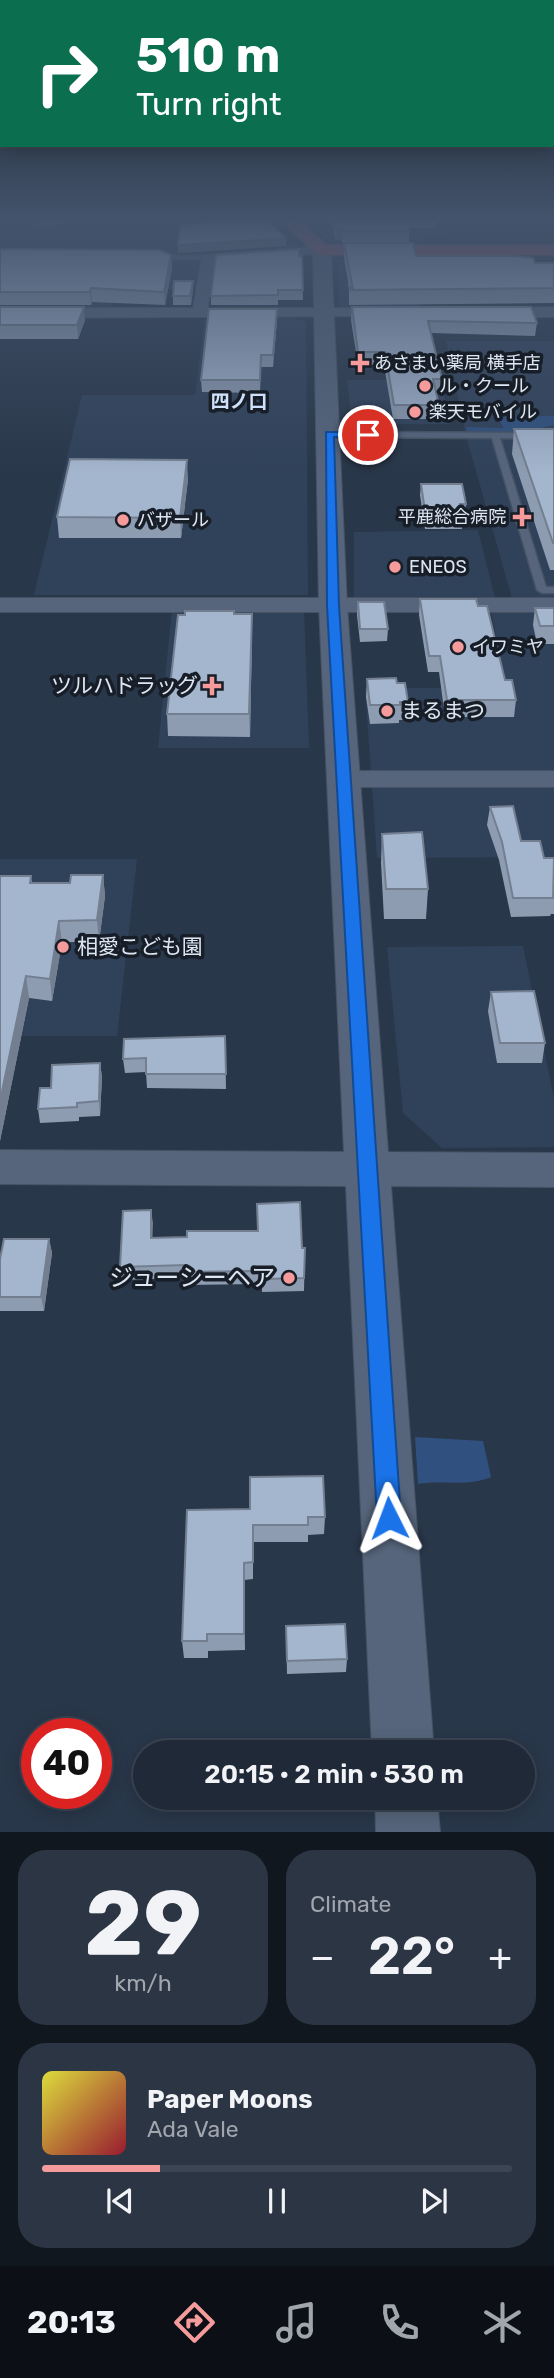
<!DOCTYPE html>
<meta charset="utf-8">
<style>
body{margin:0;font-family:Rubik,"Noto Sans JP",sans-serif;background:#2c3543;color:#f1f3f6;height:100vh;display:flex;flex-direction:column;font-size:26px;white-space:nowrap}
*{box-sizing:border-box;margin:0}
p{font-size:23px;color:#a1a6ae}
.icon{flex:none;width:38px;height:38px;fill:none;stroke:currentColor;stroke-width:2;stroke-linecap:round;stroke-linejoin:round}
.map{position:relative;height:1832px;overflow:hidden}
.side{display:flex;flex-direction:column;gap:18px;padding:18px;background:#11171f;flex:1}
.side>*{flex:none}
.hud{position:absolute;left:0px;top:0px;width:555px;height:147px;box-shadow:0 4px 18px #0003,0 0 0 2px #3c4553;background:#0b6e4f;color:#fff;overflow:hidden}
.speed{position:absolute;left:21px;top:1718px;display:flex;gap:14px;font-size:35px;font-weight:700;text-align:center}
.speed>*{display:grid;place-content:center;width:91px;height:91px;border-radius:50%;background:#1f2938;box-shadow:0 4px 18px #0003,0 0 0 2px #3c4553;line-height:1}
.speed .limit{border:10px solid #d22;background:#fff;color:#111}
.pin{position:absolute;display:grid;place-items:center;width:60px;height:60px;color:#fff;margin:-30px;border:4px solid #fff;border-radius:50%;box-shadow:0 2px 7px #0007}
.me{position:absolute;width:77px;margin:-38px;rotate:357deg;stroke-linejoin:round;filter:drop-shadow(0 0 5px #0008)}
.turn{display:flex;align-items:center;gap:24px;height:147px;padding:0 21px;font-size:32px}
.turn .icon{width:91px;height:91px;stroke-width:2.5}
.turn b{display:block;font-size:49px;line-height:60px}
.big{font-size:52px;font-weight:600;line-height:1.1}
.side .card{flex:1;display:flex;flex-direction:column;justify-content:center;gap:10px;min-width:0;padding:0 24px;border-radius:28px;background:#2c3543}
.side .dial{align-items:center;gap:0}
.dial b{font-size:91px;line-height:1}
.song{display:flex;align-items:center;gap:21px}
.cover{width:84px;height:84px;border-radius:10px;background:linear-gradient(135deg,hsl(60 70% 55%),hsl(350 70% 35%))}
.played{height:7px;border-radius:4px;background:linear-gradient(90deg,#f59b9c 25%,#3c4553 25%)}
.keys{display:flex;justify-content:space-around;direction:ltr}
.heat{display:flex;justify-content:space-between;align-items:center;font-size:38px;direction:ltr}
.side .tiles{flex:1;display:grid;gap:18px;grid-template-columns:1fr 1fr}
.card:last-child{grid-column:span 2}
.trip{position:absolute;left:133px;top:1740px;width:402px;height:70px;border-radius:35px;background:#1f2938;box-shadow:0 4px 18px #0003,0 0 0 2px #3c4553;font-weight:600;line-height:70px;text-align:center}
.tabs{display:flex;height:112px;justify-content:space-around;align-items:center;background:#0c1016;color:#a1a6ae}
.tabs .icon{width:49px;height:49px}
.tabs .on{color:#f59b9c}
.tabs b{font-size:32px;color:#f1f3f6}
.map>svg:first-child{display:block}
</style>
<div class="map">
<svg width="554" height="1832" viewBox="0 0 554 1832">
<rect width="100%" height="100%" fill="#29374a"/>
<g fill="#30415a">
<path d="M0,218H265L299,249L201,255L195,289H117L111,309H0Z"/>
<path d="M301,218H496L498,222H442L445,235H421L425,246H344L332,244Z"/>
<path d="M349,257H412L423,309H348L339,305L337,261Z"/>
<path d="M205,315H286L306,322L308,595H34L82,395H195Z"/>
<path d="M446,341H554V598H512L466,436Z"/>
<path d="M347,380H440L451,424H352Z"/>
<path d="M478,530L495,598L354,599V532Z"/>
<path d="M490,607H554V900L544,857L377,858L365,688H507Z"/>
<path d="M172,609H304L309,748H158Z"/>
<path d="M0,859H137L117,1036H0Z"/>
<path d="M523,946L554,1098V1147L442,1148L403,1113L387,947Z"/>
</g>
<g fill="#30517f">
<path d="M554,416V425L523,432H467L466,427L503,428L499,417Z"/>
<path d="M415,1437L483,1441L491,1477C468,1487 442,1480 418,1484Z"/>
</g>
<g fill="none" stroke-linecap="round" stroke-linejoin="round">
<defs>
<g id="service">
<path d="M153,255L207,256L210,258L207,260L151,258Z"/>
<path d="M329,432L554,433V439L500,438L546,587H554V593H542L537,590L492,438L326,437L325,435Z"/>
</g>
<g id="minor">
<path d="M322,246L329,250L327,253L214,262L208,308H392L400,313L397,316L0,318V308H193L202,255Z"/>
<path d="M554,307V317L494,318L486,313L494,308Z"/>
<rect x="0" y="598" width="554" height="14"/>
<path d="M345,771H554V787H345L336,785L332,779L336,773Z"/>
</g>
<g id="tertiary">
<path d="M322,245L331,250L347,606L388,1152L554,1153V1187L391,1186L434,1752H372L346,1186L0,1184V1150L344,1152L319,606L313,250Z"/>
<path d="M375,1797H437L440,1832H376Z"/>
</g>
<path id="primary" d="M278,218H296L327,245H554V255H322L316,254Z"/>
</defs>
<use href="#service" stroke="#465263" stroke-width="3"/>
<use href="#minor" stroke="#465263" stroke-width="2"/>
<use href="#tertiary" stroke="#465263" stroke-width="2"/>
<use href="#primary" stroke="#465263" stroke-width="3"/>
<use href="#service" fill="#56657b" fill-rule="evenodd"/>
<use href="#minor" fill="#56657b" fill-rule="evenodd"/>
<use href="#tertiary" fill="#56657b" fill-rule="evenodd"/>
<use href="#primary" fill="#9f5867" fill-rule="evenodd"/>
</g>
<g fill="#8d9cb1">
<path d="M32,218H110L39,226Z"/>
<path d="M330,218H490L489,220L437,218L436,228H409V242H342V239L336,240Z"/>
<path d="M344,243L416,256L535,263H554V303L349,305V287L344,258Z"/>
<path d="M0,249L171,255L172,268L165,305L92,302L91,305H0Z"/>
<path d="M299,256H302L303,300H278V305H211V296Z"/>
<path d="M193,290L191,305H173V296Z"/>
<path d="M0,307L85,320L78,339H0Z"/>
<path d="M352,307L537,323L535,336L431,333L442,379L441,392H436L439,405L438,419H393L384,365H358L351,320Z"/>
<path d="M277,320L273,367H261L260,393L202,392L201,380Z"/>
<path d="M514,429H554V570H550L512,454Z"/>
<path d="M188,479L181,538H59L57,517Z"/>
<path d="M421,484L466,504L465,515H462V529H425L420,495Z"/>
<path d="M420,599L478,606L505,680L516,700L514,717H445L439,672H428L419,615Z"/>
<path d="M358,602L388,629L387,641L360,642L357,615Z"/>
<path d="M535,608H554V644H537L533,625Z"/>
<path d="M252,635L250,737L168,736L167,714Z"/>
<path d="M367,679L397,683L408,702L407,720H399V723L370,724L366,697Z"/>
<path d="M490,807L521,841L544,858H554V914H551L550,916L511,917L499,860L487,825Z"/>
<path d="M382,834L428,889L426,919H384L381,863Z"/>
<path d="M103,875L105,896L99,942H62L52,1001L29,998L0,1141V876H31L32,883H70Z"/>
<path d="M491,992L545,1043L542,1063H497L488,1011Z"/>
<path d="M225,1036L226,1089L147,1088L146,1072L125,1073L123,1059Z"/>
<path d="M100,1063L102,1077L100,1116L79,1117V1121L40,1123L38,1109L51,1088Z"/>
<path d="M151,1210L152,1238L305,1248L304,1291L262,1292V1284L187,1285L186,1278L121,1280L120,1267Z"/>
<path d="M49,1239L52,1253L44,1311H0V1259Z"/>
<path d="M187,1510L325,1517L324,1534L308,1535V1542H253V1579L244,1580L245,1650L208,1651V1658H184L182,1641Z"/>
<path d="M286,1626L347,1659L346,1672L287,1674Z"/>
</g>
<g fill="#737f90">
<path d="M38,218H110L39,226Z"/>
<path d="M342,228V239L336,240V229Z"/>
<path d="M286,238V246L178,253V245Z"/>
<path d="M171,255L172,268L165,305L164,292Z"/>
<path d="M193,281V290L191,305L190,296Z"/>
<path d="M91,288L92,302L91,305L90,292Z"/>
<path d="M84,307L85,320L78,339L77,325Z"/>
<path d="M277,309V320L273,367V355Z"/>
<path d="M187,460L188,479L181,538L180,518Z"/>
<path d="M252,614V635L250,737L249,714Z"/>
<path d="M103,875L105,896L99,942L97,920Z"/>
<path d="M59,921L62,942L52,1001L50,979Z"/>
<path d="M26,976L29,998L0,1141V1101Z"/>
<path d="M100,1063L102,1077L100,1116L99,1101Z"/>
<path d="M151,1210L153,1223L152,1251L151,1238Z"/>
<path d="M49,1239L52,1253L44,1311L41,1297Z"/>
</g>
<g fill="#a4b5ce" stroke="#737f90" stroke-width="2">
<path d="M264,218L286,238L178,245L180,225Z"/>
<path d="M333,218H406L409,231H343L342,228L336,229Z"/>
<path d="M344,243H413L416,256H513L533,258L535,263H554V288L350,290L349,286L353,289Z"/>
<path d="M0,249L159,250L171,255L164,292L91,288L90,292H0Z"/>
<path d="M299,249V256H302L303,290H278V295L211,296L216,255Z"/>
<path d="M174,281H193L190,296H173Z"/>
<path d="M0,307H84L77,325H0Z"/>
<path d="M352,307H531L537,323L428,321L442,379H433L439,405H394L385,352H358Z"/>
<path d="M209,309H277L273,355H261L260,380H201Z"/>
<path d="M514,429H554V543H553Z"/>
<path d="M70,459L187,460L180,518L57,517Z"/>
<path d="M421,484H462L466,504H460L463,518H426Z"/>
<path d="M420,599H476L478,606H487L505,680H512L516,700H447L440,656H429Z"/>
<path d="M358,602H384L388,629H360Z"/>
<path d="M535,608H554V626H540Z"/>
<path d="M185,611H234V614H252L249,714H167L178,615H185Z"/>
<path d="M396,678L397,683H405L408,702H400V705H370L367,679Z"/>
<path d="M513,806L521,841H540L544,858H554L553,898H513L502,842L490,807Z"/>
<path d="M422,832L428,889H386L382,834Z"/>
<path d="M71,875H103L97,920L59,921L50,979L26,976L0,1101V876H31L30,883H70Z"/>
<path d="M534,991L545,1043H500L491,992Z"/>
<path d="M225,1036L226,1074H146V1058L123,1059L124,1039Z"/>
<path d="M100,1063L99,1101L77,1103V1107L38,1109L40,1088H51L52,1065Z"/>
<path d="M300,1202L302,1248H305L304,1278L262,1279L261,1271L186,1272V1265L120,1267L123,1211L151,1210V1238L187,1237V1231H258L257,1204Z"/>
<path d="M4,1239H49L41,1297H0V1259Z"/>
<path d="M323,1476L325,1517H308V1525H253V1562L244,1563V1634H207V1641H182L187,1510L250,1509V1477Z"/>
<path d="M345,1624L347,1659L287,1661L286,1626Z"/>
</g>
<linearGradient id="sky" x2="0" y2="1"><stop stop-color="#171e29"/><stop offset="0.46" stop-color="#43536b"/><stop offset="1" stop-color="#43536b" stop-opacity="0"/></linearGradient>
<rect width="554" height="474" fill="url(#sky)"/>
<path fill="#1a73e8" stroke="#114b97" stroke-width="2" d="M326,432H368L373,435L368,438L334,437L339,606L401,1518L397,1526L389,1529L381,1526L377,1518L327,606Z"/>
<g fill="#f59b9c" stroke="#171e27" stroke-width="2.5">
<path d="M356.5 352.5h7v7h7v7h-7v7h-7v-7h-7v-7h7z"/>
<circle cx="425" cy="386" r="7"/>
<circle cx="415" cy="412" r="7"/>
<path d="M518.5 506.5h7v7h7v7h-7v7h-7v-7h-7v-7h7z"/>
<circle cx="123" cy="520" r="7"/>
<circle cx="395" cy="567" r="7"/>
<circle cx="458" cy="647" r="7"/>
<path d="M208.5 675.5h7v7h7v7h-7v7h-7v-7h-7v-7h7z"/>
<circle cx="387" cy="711" r="7"/>
<circle cx="63" cy="947" r="7"/>
<circle cx="289" cy="1278" r="7"/>
</g>
<g text-anchor="middle" stroke-width="7" stroke-linejoin="round" paint-order="stroke">
<g font-size="18" fill="#dde6f3" stroke="#171e27" text-anchor="start">
<text x="374" y="369">あさまい薬局 横手店</text>
<text x="439" y="392">ル・クール</text>
<text x="429" y="418">楽天モバイル</text>
<text x="506" y="523" text-anchor="end">平鹿総合病院</text>
<text x="137" y="526">バザール</text>
<text x="409" y="573">ENEOS</text>
<text x="472" y="653">イワミヤ</text>
</g>
<g font-size="19" font-weight="bold" fill="#cfe1fa" stroke="#171e27">
<text x="239" y="408">四ノ口</text>
</g>
<g font-size="21" fill="#dde6f3" stroke="#171e27" text-anchor="start">
<text x="198" y="693" text-anchor="end">ツルハドラッグ</text>
<text x="401" y="718">まるまつ</text>
<text x="77" y="954">相愛こども園</text>
</g>
<g font-size="24" fill="#dde6f3" stroke="#171e27" text-anchor="end">
<text x="275" y="1286">ジューシーヘア</text>
</g>
</g>
</svg>
<div class="speed"><div class="limit">40</div></div>
<div class="pin" style="left:368px;top:435px;background:#d93025"><svg class="icon" aria-label="arrive" viewBox="0 0 24 24"><path d="M6 21V4h12l-3 4 3 4H6"/></svg></div>
<svg class="me" style="left:389px;top:1518px" viewBox="-20 -20 40 40"><path d="M0-17L14 15 0 8-14 15z" fill="#1a73e8" stroke="#fff" stroke-width="4"/></svg>
<div class="trip">20:15 · 2 min · 530 m</div>
<div class="hud">
<div class="turn"><svg class="icon" aria-label="right" viewBox="0 0 24 24"><path d="M7 20v-9h11M14 6l5 5-5 5"/></svg><div><b>510 m</b>Turn right</div></div>
</div>
</div>
<section class="side">
<div class="tiles">
<div class="card dial"><b>29</b><p>km/h</p></div>
<div class="card"><p>Climate</p>
<div class="heat"><a>−</a><b class="big">22°</b><a>+</a></div>
</div>
<div class="card">
<div class="song"><i class="cover"></i><div><b>Paper Moons</b><p>Ada Vale</p></div></div>
<div class="played"></div>
<div class="keys"><svg class="icon" aria-label="previous" viewBox="0 0 24 24"><path d="M18 5L8 12l10 7zM5 5v14"/></svg><svg class="icon" aria-label="pause" viewBox="0 0 24 24"><path d="M8 5v14M16 5v14"/></svg><svg class="icon" aria-label="next" viewBox="0 0 24 24"><path d="M6 5l10 7-10 7zM19 5v14"/></svg></div>
</div>
</div>
</section>
<nav class="tabs">
<b>20:13</b>
<svg class="icon on" aria-label="directions" viewBox="0 0 24 24"><path d="M12 3l9 9-9 9-9-9zM9 14v-3h6M13 9l2 2-2 2"/></svg>
<svg class="icon" aria-label="music" viewBox="0 0 24 24"><path d="M9 18V5l10-2v13"/><circle cx="6" cy="18" r="3"/><circle cx="16" cy="16" r="3"/></svg>
<svg class="icon" aria-label="phone" viewBox="0 0 24 24"><path d="M5 4h4l2 5-3 2q2 4 5 5l2-3 5 2v4C11 20 4 13 5 4z"/></svg>
<svg class="icon" aria-label="climate" viewBox="0 0 24 24"><path d="M12 3v18M4 7l16 10M4 17L20 7"/></svg>
</nav>
